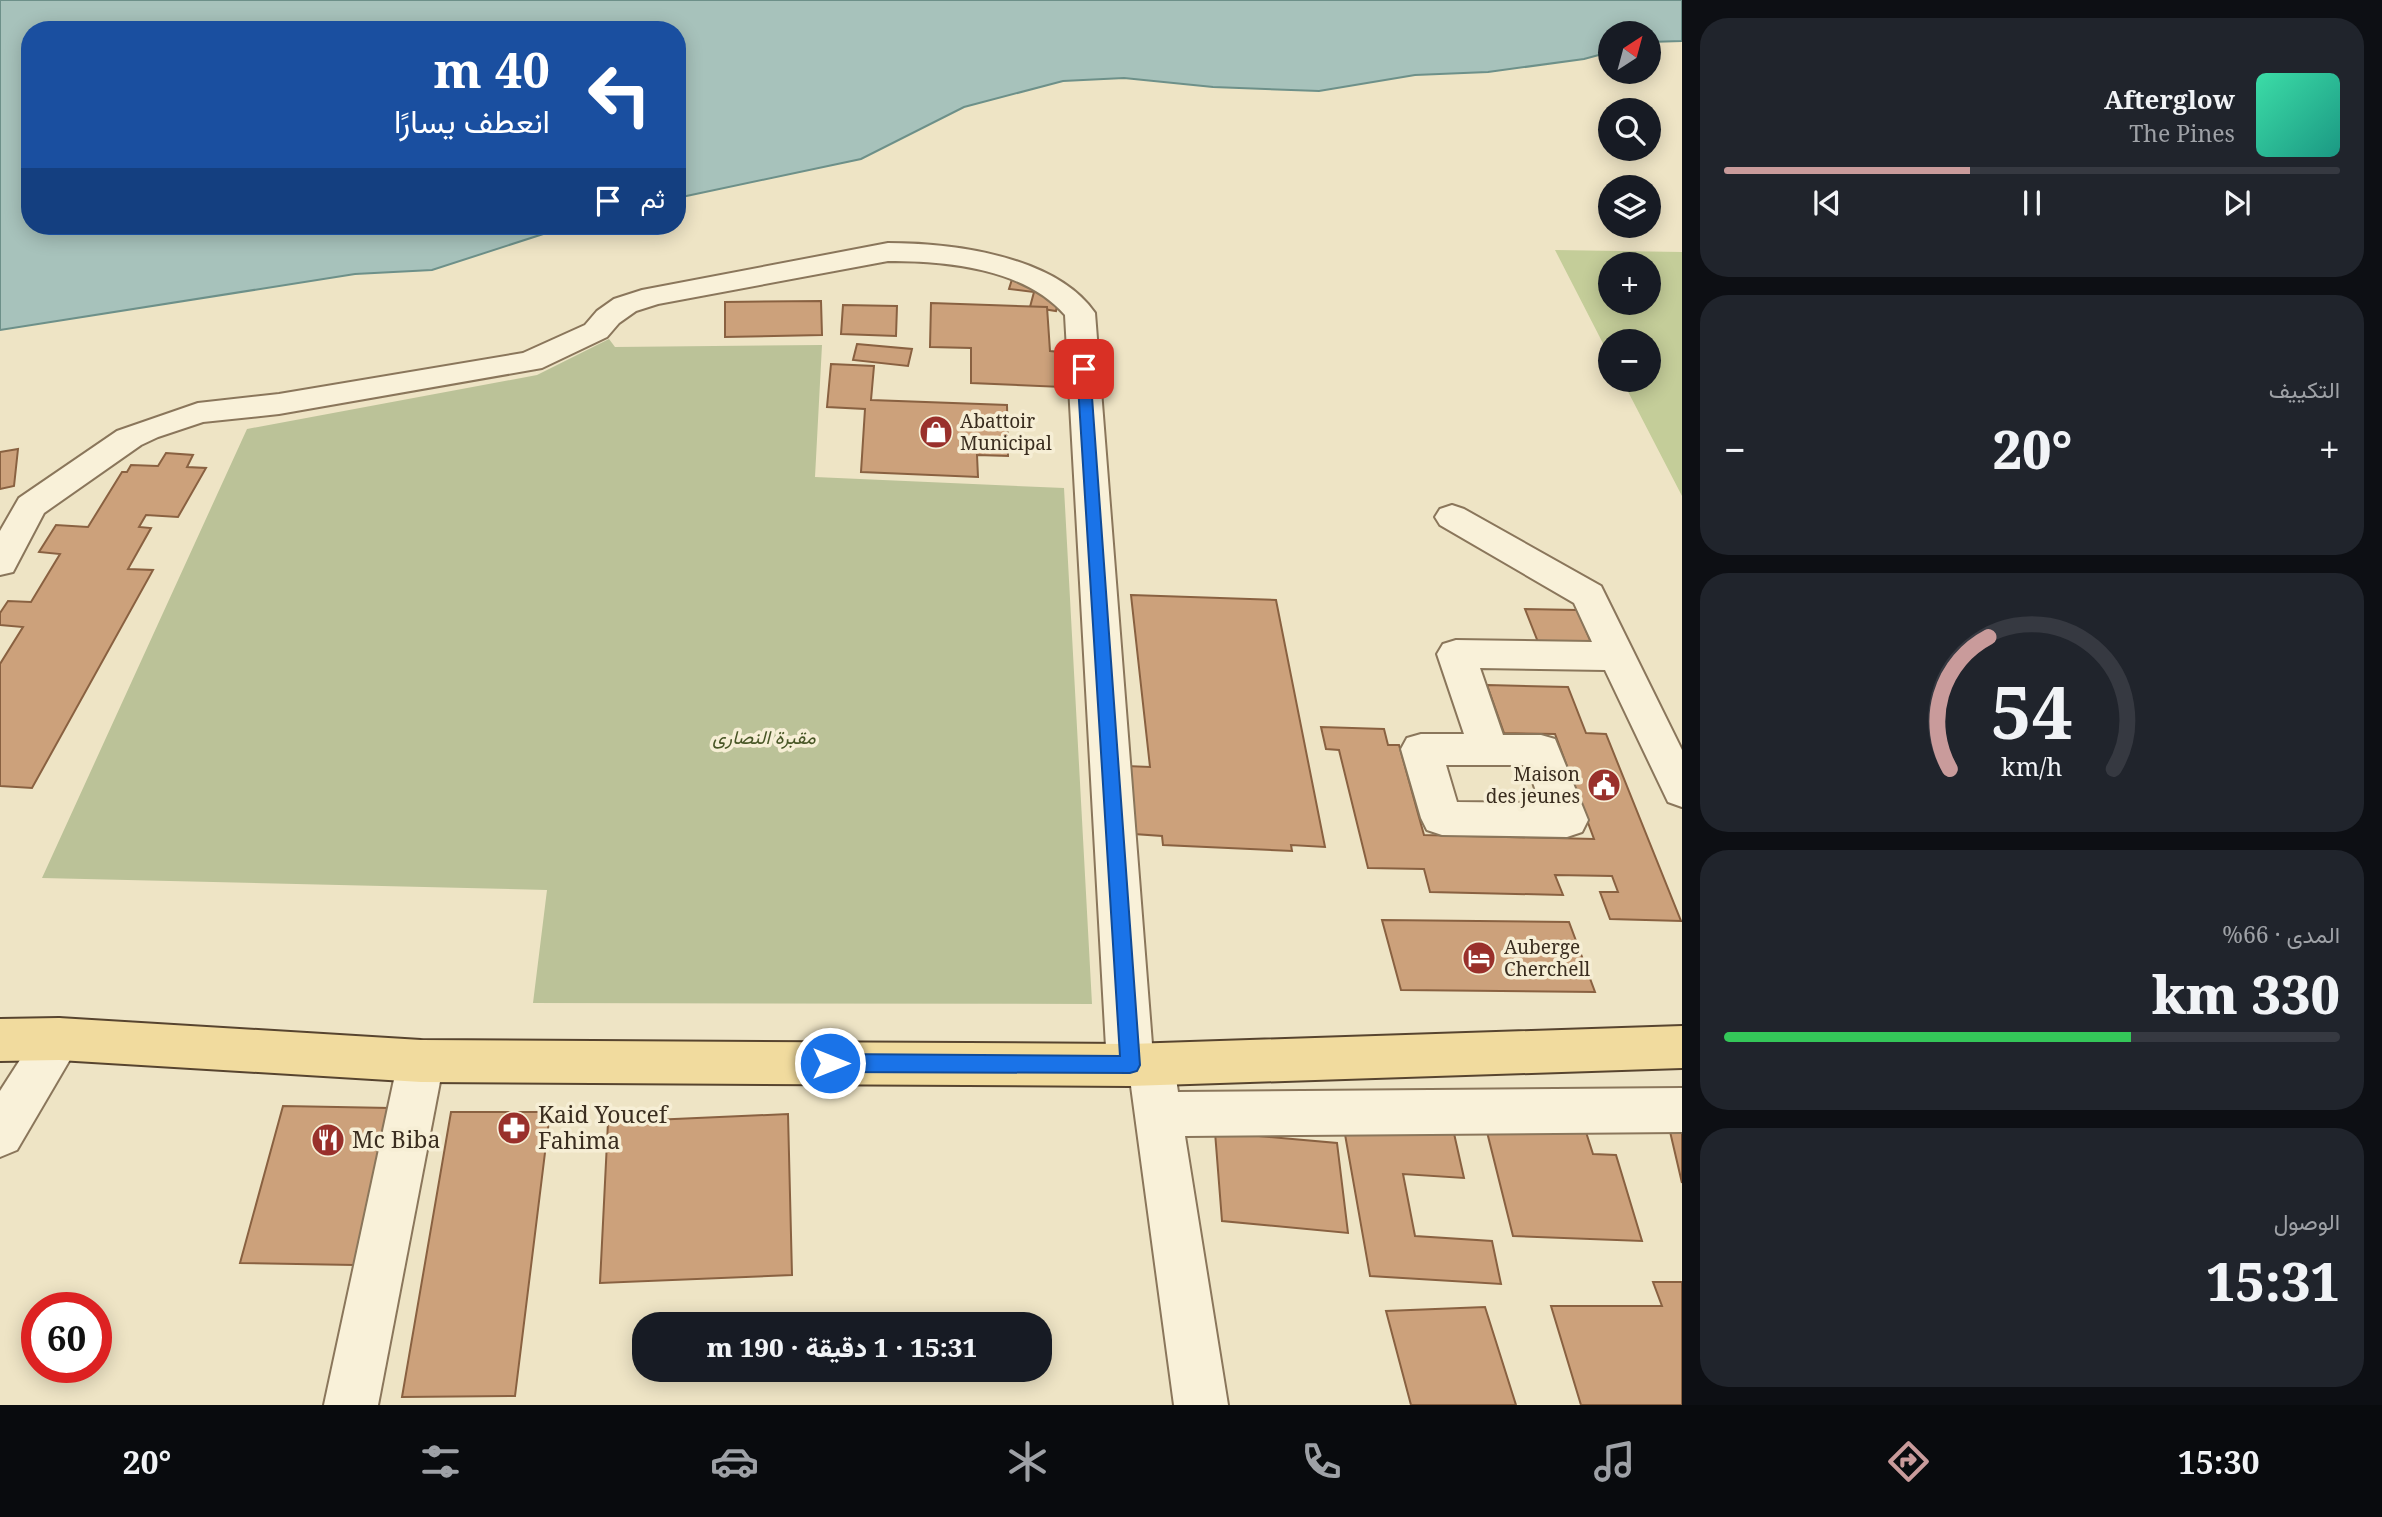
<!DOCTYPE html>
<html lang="ar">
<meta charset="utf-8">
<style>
body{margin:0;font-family:"Noto Serif",Vazirmatn,serif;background:#20242c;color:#f1f3f6;direction:rtl;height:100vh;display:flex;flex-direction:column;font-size:26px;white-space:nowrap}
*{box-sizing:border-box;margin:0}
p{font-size:23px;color:#9ea1a6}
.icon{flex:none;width:38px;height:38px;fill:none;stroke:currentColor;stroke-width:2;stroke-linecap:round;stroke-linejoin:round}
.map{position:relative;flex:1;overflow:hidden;direction:ltr}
.side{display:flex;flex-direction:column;gap:18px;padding:18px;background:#0d0f14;width:700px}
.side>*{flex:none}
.banner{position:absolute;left:21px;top:21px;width:665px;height:214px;border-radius:28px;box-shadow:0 4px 18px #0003;direction:rtl;background:#1a4fa0;color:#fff;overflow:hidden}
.needle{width:46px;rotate:36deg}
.buttons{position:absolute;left:1598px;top:21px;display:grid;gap:14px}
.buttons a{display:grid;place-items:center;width:63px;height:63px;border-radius:50%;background:#171b24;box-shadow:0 4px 18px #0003;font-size:35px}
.speed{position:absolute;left:21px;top:1292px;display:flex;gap:14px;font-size:35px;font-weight:700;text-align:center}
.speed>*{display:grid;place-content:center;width:91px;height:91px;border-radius:50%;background:#171b24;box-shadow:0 4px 18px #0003;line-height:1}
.speed .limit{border:10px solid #d22;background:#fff;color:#111}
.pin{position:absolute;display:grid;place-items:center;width:60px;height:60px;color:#fff;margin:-30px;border-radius:14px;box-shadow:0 4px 10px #0006}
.me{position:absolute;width:77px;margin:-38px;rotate:90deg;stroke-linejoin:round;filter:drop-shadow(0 0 5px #0008)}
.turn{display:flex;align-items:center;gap:24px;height:147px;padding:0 21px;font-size:32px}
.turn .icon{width:91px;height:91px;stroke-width:2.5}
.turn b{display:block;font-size:49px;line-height:60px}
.then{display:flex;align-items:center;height:66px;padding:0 21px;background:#0003;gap:14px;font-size:26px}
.big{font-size:52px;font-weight:800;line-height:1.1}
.side .tile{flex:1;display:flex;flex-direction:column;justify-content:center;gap:10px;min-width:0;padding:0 24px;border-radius:28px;background:#20242c}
.side .dial{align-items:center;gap:0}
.dial svg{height:182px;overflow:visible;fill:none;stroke:#363941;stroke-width:7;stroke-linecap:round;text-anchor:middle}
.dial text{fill:#f1f3f6;stroke:none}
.song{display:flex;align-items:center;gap:21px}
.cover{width:84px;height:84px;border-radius:10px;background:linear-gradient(135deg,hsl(160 70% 55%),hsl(170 70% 35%))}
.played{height:7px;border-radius:4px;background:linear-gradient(90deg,#c99b9b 40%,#363941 40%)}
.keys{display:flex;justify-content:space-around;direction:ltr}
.heat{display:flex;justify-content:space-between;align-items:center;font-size:38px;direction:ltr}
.charge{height:10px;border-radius:5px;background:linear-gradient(90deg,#34c759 66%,#363941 0)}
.trip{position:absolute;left:632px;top:1312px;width:420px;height:70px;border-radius:28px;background:#171b24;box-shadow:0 4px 18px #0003;font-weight:800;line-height:70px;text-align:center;direction:rtl}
.tab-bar{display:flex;height:112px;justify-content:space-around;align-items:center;background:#090b0e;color:#9ea1a6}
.tab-bar .icon{width:49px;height:49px}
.tab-bar .on{color:#c99b9b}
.tab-bar b{font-size:32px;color:#f1f3f6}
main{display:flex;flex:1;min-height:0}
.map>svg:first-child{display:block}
</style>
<main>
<section class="side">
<div class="tile">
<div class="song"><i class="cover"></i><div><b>Afterglow</b><p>The Pines</p></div></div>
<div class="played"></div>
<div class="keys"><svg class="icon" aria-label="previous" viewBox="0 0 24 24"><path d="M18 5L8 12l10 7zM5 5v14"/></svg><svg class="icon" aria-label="pause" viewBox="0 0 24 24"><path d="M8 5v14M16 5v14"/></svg><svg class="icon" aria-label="next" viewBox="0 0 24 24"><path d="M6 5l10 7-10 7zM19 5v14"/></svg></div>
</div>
<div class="tile"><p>التكييف</p>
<div class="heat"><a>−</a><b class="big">20°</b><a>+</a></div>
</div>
<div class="tile dial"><svg viewBox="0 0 100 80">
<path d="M14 69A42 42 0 1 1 86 69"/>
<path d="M14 69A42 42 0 0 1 31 11" stroke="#c99b9b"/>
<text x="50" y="56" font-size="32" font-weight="700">54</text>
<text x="50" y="72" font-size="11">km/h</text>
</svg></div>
<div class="tile"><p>المدى · 66%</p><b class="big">330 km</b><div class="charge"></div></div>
<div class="tile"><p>الوصول</p><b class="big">15:31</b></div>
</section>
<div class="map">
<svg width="1682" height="1405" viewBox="0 0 1682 1405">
<rect width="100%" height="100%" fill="#eee4c5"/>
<path fill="#c4cd99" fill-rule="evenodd" d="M1555,250L1682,252V496L1622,380H1648V341H1610V357ZM1610,264H1648V303H1610Z"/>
<path fill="#bbc298" d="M609,339L615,347L822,345L815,477L1064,488L1092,1004L533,1003L547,890L42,878L247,429L537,375Z"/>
<path fill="#a7c2bb" stroke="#6d9089" stroke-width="2" d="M0,0H1682V41L1649,42L1648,33H1610V52L1584,59L1488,72L1415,75L1319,91L1213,87L1124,78L1063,81L964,107L861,159L677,198V30H30V226H568L432,270L355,274L0,330Z"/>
<g fill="#cca17b" stroke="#896141" stroke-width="2">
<path d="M1013,276L1063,282L1056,311L1030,307L1034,292L1009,289Z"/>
<path d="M821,301L822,335L725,337V302Z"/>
<path d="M931,303L1047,307L1050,351L1060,352L1062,387L971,383V348L930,347Z"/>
<path d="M843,305L897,306L896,336L841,334Z"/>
<path d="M857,344L912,349L908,366L853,360Z"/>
<path d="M831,364L874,366L871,400L1007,405L1008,456L977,455L978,477L861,472L865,409L827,407Z"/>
<path d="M18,449L14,486L0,489V452Z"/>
<path d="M166,453L193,455L187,467L206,468L178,517L146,515L139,527L151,528L128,569L153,570L32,788L0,786V664L23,627L0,625V613L8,601L31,602L60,554L39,552L56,525L88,527L122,472H127L131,465L158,466Z"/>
<path d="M1131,595L1276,600L1325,847L1291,845L1292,851L1163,845L1162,836L1134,834L1127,766L1150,767Z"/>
<path d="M1525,609L1577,610L1591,642H1538Z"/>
<path d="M1487,685L1568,687L1586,733L1606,734L1681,921L1610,919L1600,892H1618L1612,876L1555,875L1563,895L1430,892L1424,869L1368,868L1339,750L1326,749L1321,727L1384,729L1388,745H1399L1424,835L1594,839L1555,734L1504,733Z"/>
<path d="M1382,920L1569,922L1595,992L1401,990Z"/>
<path d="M283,1106L390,1108L354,1265L240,1263Z"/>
<path d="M451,1112H550L515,1396L402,1397Z"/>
<path d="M788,1114L792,1275L600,1283L608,1122Z"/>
<path d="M1343,1123L1453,1129L1464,1178L1403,1174L1415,1236L1492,1241L1501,1284L1370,1276Z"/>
<path d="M1668,1123L1682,1125V1183Z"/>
<path d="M1485,1124L1585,1129L1593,1154L1616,1155L1642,1241L1513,1236Z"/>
<path d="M1215,1132L1337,1143L1348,1233L1222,1221Z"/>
<path d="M1653,1282H1682V1405H1581L1551,1306H1662Z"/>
<path d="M1485,1307L1516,1405H1411L1386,1311Z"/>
</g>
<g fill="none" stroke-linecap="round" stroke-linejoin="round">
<defs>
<g id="street">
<path d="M888,243C953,243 1056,256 1095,313L1152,1044L1167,1050L1174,1065L1178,1092L1682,1088V1132L1185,1136L1228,1405H1174L1131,1086L1114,1080L1107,1065L1065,315C1024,268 946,261 888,261L658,304L636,311L619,323L607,337L542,368L279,414L203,422L158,437L141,445L44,513L13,572L0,575V531L19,498L117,431L198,403L279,394L523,353L585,325L597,311L614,299L642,290Z"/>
<path d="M1452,505L1464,509L1601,586L1682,750V807L1668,802L1605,670L1480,668L1503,735H1541L1555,739L1588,820L1582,832L1567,837L1442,835L1427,830L1421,818L1401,749L1407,738L1421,734H1464L1437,654L1443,644L1456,640L1592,642L1574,603L1440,525L1435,517L1440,509ZM1446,765H1527L1540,803L1457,802Z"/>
<path d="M59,1018L75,1024L82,1039L17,1150L0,1157V1091L43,1024Z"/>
<path d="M421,1040L437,1046L444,1061L378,1405H324L398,1061L405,1046Z"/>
</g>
<path id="primary" d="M59,1018L421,1040L1130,1044L1682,1026V1068L1130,1086L421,1082L59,1060L0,1061V1019Z"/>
</defs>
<use href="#street" stroke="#8a765b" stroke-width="4"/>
<use href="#primary" stroke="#57442f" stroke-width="4"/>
<use href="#street" fill="#f9f1d9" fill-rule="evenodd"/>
<use href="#primary" fill="#f1db9e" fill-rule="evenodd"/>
</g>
<path fill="#1a73e8" stroke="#114b97" stroke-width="2" d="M1084,365L1090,369L1140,1065L1137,1071L1130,1073L830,1072L824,1069L821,1063L824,1057L830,1054L1120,1056L1077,369Z"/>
<defs>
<symbol id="shop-disc" viewBox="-11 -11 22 22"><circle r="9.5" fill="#99302b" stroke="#f6eed5"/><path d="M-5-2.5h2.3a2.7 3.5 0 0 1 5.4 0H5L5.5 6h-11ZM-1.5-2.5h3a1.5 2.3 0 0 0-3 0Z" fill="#fff"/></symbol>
<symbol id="civic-disc" viewBox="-11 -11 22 22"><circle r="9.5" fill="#99302b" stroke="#f6eed5"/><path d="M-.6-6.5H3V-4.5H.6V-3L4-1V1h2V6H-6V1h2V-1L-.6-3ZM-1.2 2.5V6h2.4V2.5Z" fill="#fff"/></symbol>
<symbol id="hotel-disc" viewBox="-11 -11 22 22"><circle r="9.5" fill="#99302b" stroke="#f6eed5"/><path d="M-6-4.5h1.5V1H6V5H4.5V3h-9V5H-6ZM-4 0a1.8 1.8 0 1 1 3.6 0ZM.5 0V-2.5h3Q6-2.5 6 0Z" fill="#fff"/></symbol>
<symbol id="pharmacy-disc" viewBox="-11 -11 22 22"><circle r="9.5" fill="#99302b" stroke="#f6eed5"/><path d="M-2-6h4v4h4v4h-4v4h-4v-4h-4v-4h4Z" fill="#fff"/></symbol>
<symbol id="restaurant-disc" viewBox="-11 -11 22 22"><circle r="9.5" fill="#99302b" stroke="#f6eed5"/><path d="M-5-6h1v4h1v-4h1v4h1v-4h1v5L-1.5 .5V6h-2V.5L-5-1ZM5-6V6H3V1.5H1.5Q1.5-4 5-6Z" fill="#fff"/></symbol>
</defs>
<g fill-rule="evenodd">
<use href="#shop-disc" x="917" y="413" width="38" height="38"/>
<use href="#civic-disc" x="1585" y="766" width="38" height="38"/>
<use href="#hotel-disc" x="1460" y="939" width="38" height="38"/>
<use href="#pharmacy-disc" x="495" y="1109" width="38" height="38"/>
<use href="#restaurant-disc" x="309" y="1121" width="38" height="38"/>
</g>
<g text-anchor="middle" stroke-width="7" stroke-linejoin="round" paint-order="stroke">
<g font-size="19" fill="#3a2d1f" stroke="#f6eed5" text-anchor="start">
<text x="960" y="428">Abattoir<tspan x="960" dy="22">Municipal</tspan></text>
<text x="1580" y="781" text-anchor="end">Maison<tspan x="1580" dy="22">des jeunes</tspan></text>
<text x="1504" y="954">Auberge<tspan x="1504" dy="22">Cherchell</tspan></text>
</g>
<g font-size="19" font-style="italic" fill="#485626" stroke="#f6eed5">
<text x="764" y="744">مقبرة النصارى</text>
</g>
<g font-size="23" fill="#3a2d1f" stroke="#f6eed5" text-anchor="start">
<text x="538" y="1123">Kaid Youcef<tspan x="538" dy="26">Fahima</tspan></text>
<text x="352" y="1148">Mc Biba</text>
</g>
</g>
</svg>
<div class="buttons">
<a><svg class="needle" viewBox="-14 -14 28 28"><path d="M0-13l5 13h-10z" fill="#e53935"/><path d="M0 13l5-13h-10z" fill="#9ea1a6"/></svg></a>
<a><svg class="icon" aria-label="search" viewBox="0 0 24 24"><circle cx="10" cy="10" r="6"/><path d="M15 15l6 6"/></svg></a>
<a><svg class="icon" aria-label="layers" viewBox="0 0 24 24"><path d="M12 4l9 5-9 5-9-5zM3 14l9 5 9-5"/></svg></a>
<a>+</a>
<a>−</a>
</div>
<div class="speed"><div class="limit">60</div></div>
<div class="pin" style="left:1084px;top:369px;background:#d93025"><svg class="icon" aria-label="arrive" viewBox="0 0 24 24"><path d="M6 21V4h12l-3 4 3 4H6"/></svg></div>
<svg class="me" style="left:830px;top:1063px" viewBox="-20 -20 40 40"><circle r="17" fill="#1a73e8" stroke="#fff" stroke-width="3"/><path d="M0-11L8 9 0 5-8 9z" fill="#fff"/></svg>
<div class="trip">15:31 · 1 دقيقة · 190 m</div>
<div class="banner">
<div class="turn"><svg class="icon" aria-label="left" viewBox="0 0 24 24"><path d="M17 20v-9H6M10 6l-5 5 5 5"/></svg><div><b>40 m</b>انعطف يسارًا</div></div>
<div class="then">ثم<svg class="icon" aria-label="arrive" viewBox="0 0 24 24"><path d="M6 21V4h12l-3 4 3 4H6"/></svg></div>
</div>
</div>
</main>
<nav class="tab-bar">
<b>15:30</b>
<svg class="icon on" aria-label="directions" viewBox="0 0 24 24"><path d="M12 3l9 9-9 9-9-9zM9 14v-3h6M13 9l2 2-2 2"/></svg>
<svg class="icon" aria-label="music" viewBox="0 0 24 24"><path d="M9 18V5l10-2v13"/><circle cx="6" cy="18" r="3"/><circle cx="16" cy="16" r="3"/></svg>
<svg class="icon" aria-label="phone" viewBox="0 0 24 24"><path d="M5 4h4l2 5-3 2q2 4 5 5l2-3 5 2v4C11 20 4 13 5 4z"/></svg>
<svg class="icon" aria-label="climate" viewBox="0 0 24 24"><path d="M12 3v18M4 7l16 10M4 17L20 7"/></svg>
<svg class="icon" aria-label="car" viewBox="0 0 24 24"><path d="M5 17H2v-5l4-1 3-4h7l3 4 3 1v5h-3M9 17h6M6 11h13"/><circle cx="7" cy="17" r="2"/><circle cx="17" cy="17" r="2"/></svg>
<svg class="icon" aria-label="filters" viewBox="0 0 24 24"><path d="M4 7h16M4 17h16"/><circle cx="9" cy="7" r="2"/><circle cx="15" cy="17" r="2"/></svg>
<b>20°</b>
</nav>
